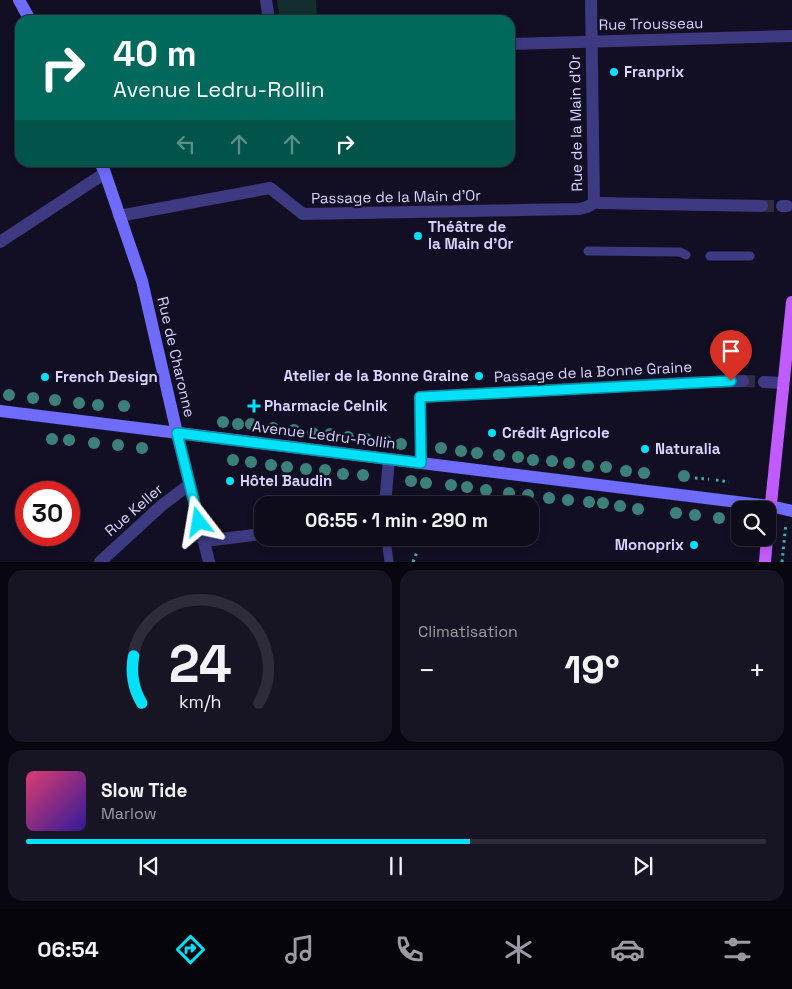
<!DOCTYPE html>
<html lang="fr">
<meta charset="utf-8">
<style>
body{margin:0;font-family:"Space Grotesk",sans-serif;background:#171424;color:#f1f3f6;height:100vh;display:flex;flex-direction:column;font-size:19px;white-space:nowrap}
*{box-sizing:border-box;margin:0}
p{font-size:16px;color:#9b9ba3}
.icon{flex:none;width:28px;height:28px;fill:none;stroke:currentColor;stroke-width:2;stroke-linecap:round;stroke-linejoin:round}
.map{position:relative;height:562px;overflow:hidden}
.sheet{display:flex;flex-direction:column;gap:8px;padding:8px;background:#08060f;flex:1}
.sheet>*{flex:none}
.guide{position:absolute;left:15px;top:15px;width:500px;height:152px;border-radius:15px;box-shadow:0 2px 8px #0003,0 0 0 1px #2e2b3a;background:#00695c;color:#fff;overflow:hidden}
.buttons{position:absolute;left:731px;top:501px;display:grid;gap:10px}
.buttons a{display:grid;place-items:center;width:45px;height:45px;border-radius:10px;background:#0e0b1b;box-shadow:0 2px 8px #0003,0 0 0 1px #2e2b3a;font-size:25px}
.speed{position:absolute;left:15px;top:481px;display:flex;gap:10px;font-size:25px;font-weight:700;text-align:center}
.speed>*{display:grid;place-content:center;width:65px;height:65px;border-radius:50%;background:#0e0b1b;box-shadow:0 2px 8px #0003,0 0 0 1px #2e2b3a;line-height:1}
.speed .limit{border:8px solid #d22;background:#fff;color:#111}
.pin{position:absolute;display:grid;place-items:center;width:42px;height:42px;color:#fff;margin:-51px -21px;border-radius:50% 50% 50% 0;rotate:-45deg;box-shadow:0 0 5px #0007}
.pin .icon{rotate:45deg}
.me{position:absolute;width:55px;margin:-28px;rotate:346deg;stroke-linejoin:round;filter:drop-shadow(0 0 4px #0008)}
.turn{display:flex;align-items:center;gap:18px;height:105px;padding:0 15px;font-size:22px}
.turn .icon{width:65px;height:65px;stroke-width:2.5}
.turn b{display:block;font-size:35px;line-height:42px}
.lanes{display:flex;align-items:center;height:48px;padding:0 15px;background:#0003;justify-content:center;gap:25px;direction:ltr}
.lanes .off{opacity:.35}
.big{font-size:38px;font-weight:800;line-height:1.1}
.sheet .card{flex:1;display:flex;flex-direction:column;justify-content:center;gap:8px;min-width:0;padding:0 18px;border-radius:15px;background:#171424}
.sheet .dial{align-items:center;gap:0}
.dial svg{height:130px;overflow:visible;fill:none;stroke:#2e2b3a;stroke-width:7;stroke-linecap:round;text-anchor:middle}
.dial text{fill:#f1f3f6;stroke:none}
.song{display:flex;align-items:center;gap:15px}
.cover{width:60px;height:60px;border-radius:8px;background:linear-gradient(135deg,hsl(340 70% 55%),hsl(250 70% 35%))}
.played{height:5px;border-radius:2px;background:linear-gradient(90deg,#03e1f9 60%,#2e2b3a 60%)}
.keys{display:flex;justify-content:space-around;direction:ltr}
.heat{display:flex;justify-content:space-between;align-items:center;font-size:28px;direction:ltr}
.sheet .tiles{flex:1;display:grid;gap:8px;grid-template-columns:1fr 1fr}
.card:last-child{grid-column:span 2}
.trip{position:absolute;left:254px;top:496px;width:285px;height:50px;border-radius:15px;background:#0e0b1b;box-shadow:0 2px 8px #0003,0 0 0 1px #2e2b3a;font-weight:800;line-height:50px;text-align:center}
.menu{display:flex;height:80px;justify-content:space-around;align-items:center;background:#06040b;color:#9b9ba3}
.menu .icon{width:35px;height:35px}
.menu .active{color:#03e1f9}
.menu b{font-size:22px;color:#f1f3f6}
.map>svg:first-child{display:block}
</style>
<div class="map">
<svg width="792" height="562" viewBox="0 0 792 562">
<rect width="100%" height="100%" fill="#120f24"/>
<path fill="#122e2d" d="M277,0H316L317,20H280Z"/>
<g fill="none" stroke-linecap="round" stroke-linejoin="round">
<g stroke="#302c45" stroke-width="12" stroke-dasharray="12 6" stroke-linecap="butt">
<path d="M762,206H782"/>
<path d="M743,381L764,382"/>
</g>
<g stroke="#30b4ac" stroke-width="3" stroke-dasharray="2.5 4" stroke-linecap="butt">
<path d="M695,478L709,479"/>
<path d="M716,480L729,482"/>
<path d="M413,562L417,552"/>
<path d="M782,562L786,523"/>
</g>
<g stroke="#3d3a82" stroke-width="9">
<path d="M588,251L680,252L686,255"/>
<path d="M710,256H750"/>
<path d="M386,538L389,562"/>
</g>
<g stroke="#3d3a82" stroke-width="12">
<path d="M266,0L269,20"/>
<path d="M510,44L792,36"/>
<path d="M599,203L762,206"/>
<path d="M782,206H787"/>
<path d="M119,216L270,188L303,214L579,209L587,207L594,203L591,0"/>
<path d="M0,242L105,173"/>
<path d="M764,382L783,383"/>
<path d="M177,433L209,562"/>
<path d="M421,463L420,397L681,383L743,381"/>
<path d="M385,505L389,459"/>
<path d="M204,541L262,534"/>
<path d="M100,562L161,506L190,484"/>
</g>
<g stroke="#6e6bfd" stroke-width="12">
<path d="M19,0L30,20"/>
<path d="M100,162L105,173L142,281L177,433"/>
<path d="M0,411L770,506L792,511"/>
</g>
<g stroke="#c05bfd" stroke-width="12">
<path d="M768,532L792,302"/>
<path d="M765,562L767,538"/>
</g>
</g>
<g fill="#3c8179">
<circle cx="9" cy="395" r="6"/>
<circle cx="33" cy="398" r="6"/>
<circle cx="55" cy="400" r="6"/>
<circle cx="79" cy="403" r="6"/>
<circle cx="98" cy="405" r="6"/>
<circle cx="124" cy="406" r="6"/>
<circle cx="223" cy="422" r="6"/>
<circle cx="238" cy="424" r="6"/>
<circle cx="251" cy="424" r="6"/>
<circle cx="273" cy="428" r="6"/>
<circle cx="294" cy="430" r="6"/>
<circle cx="313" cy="433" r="6"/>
<circle cx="330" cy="434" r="6"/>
<circle cx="348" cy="437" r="6"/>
<circle cx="52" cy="439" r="6"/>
<circle cx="366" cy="439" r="6"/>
<circle cx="69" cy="440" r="6"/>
<circle cx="386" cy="441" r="6"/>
<circle cx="94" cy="443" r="6"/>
<circle cx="401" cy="444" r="6"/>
<circle cx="118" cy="445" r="6"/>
<circle cx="142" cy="448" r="6"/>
<circle cx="441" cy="448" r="6"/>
<circle cx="461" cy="451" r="6"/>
<circle cx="477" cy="453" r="6"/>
<circle cx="499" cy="455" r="6"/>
<circle cx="518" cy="457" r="6"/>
<circle cx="233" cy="460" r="6"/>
<circle cx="533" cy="460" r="6"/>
<circle cx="552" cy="461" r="6"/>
<circle cx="251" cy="462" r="6"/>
<circle cx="569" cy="463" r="6"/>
<circle cx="271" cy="465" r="6"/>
<circle cx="588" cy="466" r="6"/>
<circle cx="287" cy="467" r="6"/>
<circle cx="606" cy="467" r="6"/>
<circle cx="306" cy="469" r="6"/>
<circle cx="325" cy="470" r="6"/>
<circle cx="626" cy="471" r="6"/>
<circle cx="644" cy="473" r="6"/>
<circle cx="343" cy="474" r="6"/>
<circle cx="363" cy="475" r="6"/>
<circle cx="684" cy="476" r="6"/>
<circle cx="411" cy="481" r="6"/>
<circle cx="426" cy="483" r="6"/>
<circle cx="451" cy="485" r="6"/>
<circle cx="467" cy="487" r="6"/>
<circle cx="486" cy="490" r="6"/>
<circle cx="509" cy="493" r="6"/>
<circle cx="528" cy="495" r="6"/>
<circle cx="549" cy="498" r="6"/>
<circle cx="568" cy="500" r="6"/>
<circle cx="589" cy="502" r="6"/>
<circle cx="603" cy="503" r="6"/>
<circle cx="620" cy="506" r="6"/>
<circle cx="638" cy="509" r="6"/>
<circle cx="676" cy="513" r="6"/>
<circle cx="695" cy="515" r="6"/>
<circle cx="719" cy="518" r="6"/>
</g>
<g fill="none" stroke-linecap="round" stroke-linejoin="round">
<defs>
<path id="route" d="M199,522L177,433L421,463L420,397L731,381"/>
</defs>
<use href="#route" stroke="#0292a2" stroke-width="12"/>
<use href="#route" stroke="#03e1f9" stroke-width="9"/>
</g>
<g fill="#03e1f9" stroke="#120f24" stroke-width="2">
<circle cx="614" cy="72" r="5"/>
<circle cx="418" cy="236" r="5"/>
<circle cx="479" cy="376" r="5"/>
<circle cx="45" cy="377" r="5"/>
<path d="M251.5 398.5h5v5h5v5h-5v5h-5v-5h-5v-5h5z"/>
<circle cx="492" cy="433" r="5"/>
<circle cx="645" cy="449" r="5"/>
<circle cx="230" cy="481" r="5"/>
<circle cx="694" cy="545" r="5"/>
</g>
<g text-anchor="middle" stroke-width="5" stroke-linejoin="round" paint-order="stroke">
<g font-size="15" fill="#d7d2fe" stroke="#120f24">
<text transform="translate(651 24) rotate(-1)" y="5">Rue Trousseau</text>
<text transform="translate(576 123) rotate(-91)" y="5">Rue de la Main d'Or</text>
<text transform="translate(396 197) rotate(-1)" y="5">Passage de la Main d'Or</text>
<text transform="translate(176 357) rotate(77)" y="5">Rue de Charonne</text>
<text transform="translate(593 372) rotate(-3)" y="5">Passage de la Bonne Graine</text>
<text transform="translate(324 435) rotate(7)" y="5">Avenue Ledru-Rollin</text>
<text transform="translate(134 510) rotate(-41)" y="5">Rue Keller</text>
</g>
<g font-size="15" font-weight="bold" fill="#d7d2fe" stroke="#120f24" text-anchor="start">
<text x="624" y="77">Franprix</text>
<text x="428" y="232">Théâtre de<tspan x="428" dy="17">la Main d'Or</tspan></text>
<text x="469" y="381" text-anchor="end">Atelier de la Bonne Graine</text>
<text x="55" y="382">French Design</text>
<text x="264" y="411">Pharmacie Celnik</text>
<text x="502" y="438">Crédit Agricole</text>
<text x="655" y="454">Naturalia</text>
<text x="240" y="486">Hôtel Baudin</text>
<text x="684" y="550" text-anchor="end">Monoprix</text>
</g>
</g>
</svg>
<div class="buttons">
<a><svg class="icon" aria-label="search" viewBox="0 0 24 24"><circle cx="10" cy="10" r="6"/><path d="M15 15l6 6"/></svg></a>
</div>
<div class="speed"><div class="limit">30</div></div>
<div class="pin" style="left:731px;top:381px;background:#d93025"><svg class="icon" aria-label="arrive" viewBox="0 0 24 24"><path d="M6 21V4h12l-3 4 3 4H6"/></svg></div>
<svg class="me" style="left:199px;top:522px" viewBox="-20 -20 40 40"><path d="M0-17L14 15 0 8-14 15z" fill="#03e1f9" stroke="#fff" stroke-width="4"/></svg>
<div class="trip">06:55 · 1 min · 290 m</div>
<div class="guide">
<div class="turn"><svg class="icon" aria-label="right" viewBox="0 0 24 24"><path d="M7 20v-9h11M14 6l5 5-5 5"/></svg><div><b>40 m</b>Avenue Ledru-Rollin</div></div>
<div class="lanes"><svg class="icon off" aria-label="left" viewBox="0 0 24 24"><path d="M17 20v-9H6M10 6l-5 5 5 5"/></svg><svg class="icon off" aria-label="ahead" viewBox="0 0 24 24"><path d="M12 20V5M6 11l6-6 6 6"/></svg><svg class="icon off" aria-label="ahead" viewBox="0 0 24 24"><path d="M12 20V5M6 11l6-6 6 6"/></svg><svg class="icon" aria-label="right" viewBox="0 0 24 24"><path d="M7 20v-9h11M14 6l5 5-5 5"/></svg></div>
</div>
</div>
<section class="sheet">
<div class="tiles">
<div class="card dial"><svg viewBox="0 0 100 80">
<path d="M14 69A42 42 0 1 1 86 69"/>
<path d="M14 69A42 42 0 0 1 9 40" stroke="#03e1f9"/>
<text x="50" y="56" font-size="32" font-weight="700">24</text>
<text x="50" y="72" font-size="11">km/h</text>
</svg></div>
<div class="card"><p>Climatisation</p>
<div class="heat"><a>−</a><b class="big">19°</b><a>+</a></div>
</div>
<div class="card">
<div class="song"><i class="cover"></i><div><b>Slow Tide</b><p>Marlow</p></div></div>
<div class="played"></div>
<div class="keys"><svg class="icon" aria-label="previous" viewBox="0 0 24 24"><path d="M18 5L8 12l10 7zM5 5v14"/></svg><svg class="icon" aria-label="pause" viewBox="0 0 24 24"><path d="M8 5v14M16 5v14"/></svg><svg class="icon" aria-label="next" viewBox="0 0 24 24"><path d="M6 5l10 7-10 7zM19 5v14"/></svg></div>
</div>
</div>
</section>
<nav class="menu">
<b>06:54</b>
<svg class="icon active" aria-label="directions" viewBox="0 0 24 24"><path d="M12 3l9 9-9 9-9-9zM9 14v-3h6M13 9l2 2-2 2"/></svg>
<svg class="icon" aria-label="music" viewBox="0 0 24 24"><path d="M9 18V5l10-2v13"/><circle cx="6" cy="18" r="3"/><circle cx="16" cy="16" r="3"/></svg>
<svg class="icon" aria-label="phone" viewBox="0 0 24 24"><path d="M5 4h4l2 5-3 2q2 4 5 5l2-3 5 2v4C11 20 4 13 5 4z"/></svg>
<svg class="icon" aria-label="climate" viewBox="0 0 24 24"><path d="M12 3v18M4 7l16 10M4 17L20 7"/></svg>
<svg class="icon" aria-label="car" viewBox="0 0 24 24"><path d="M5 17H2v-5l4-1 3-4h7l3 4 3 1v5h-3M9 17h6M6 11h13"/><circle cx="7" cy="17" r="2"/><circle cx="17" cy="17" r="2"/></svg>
<svg class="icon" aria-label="filters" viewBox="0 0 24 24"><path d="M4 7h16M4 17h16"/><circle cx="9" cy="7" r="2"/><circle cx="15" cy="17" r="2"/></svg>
</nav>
